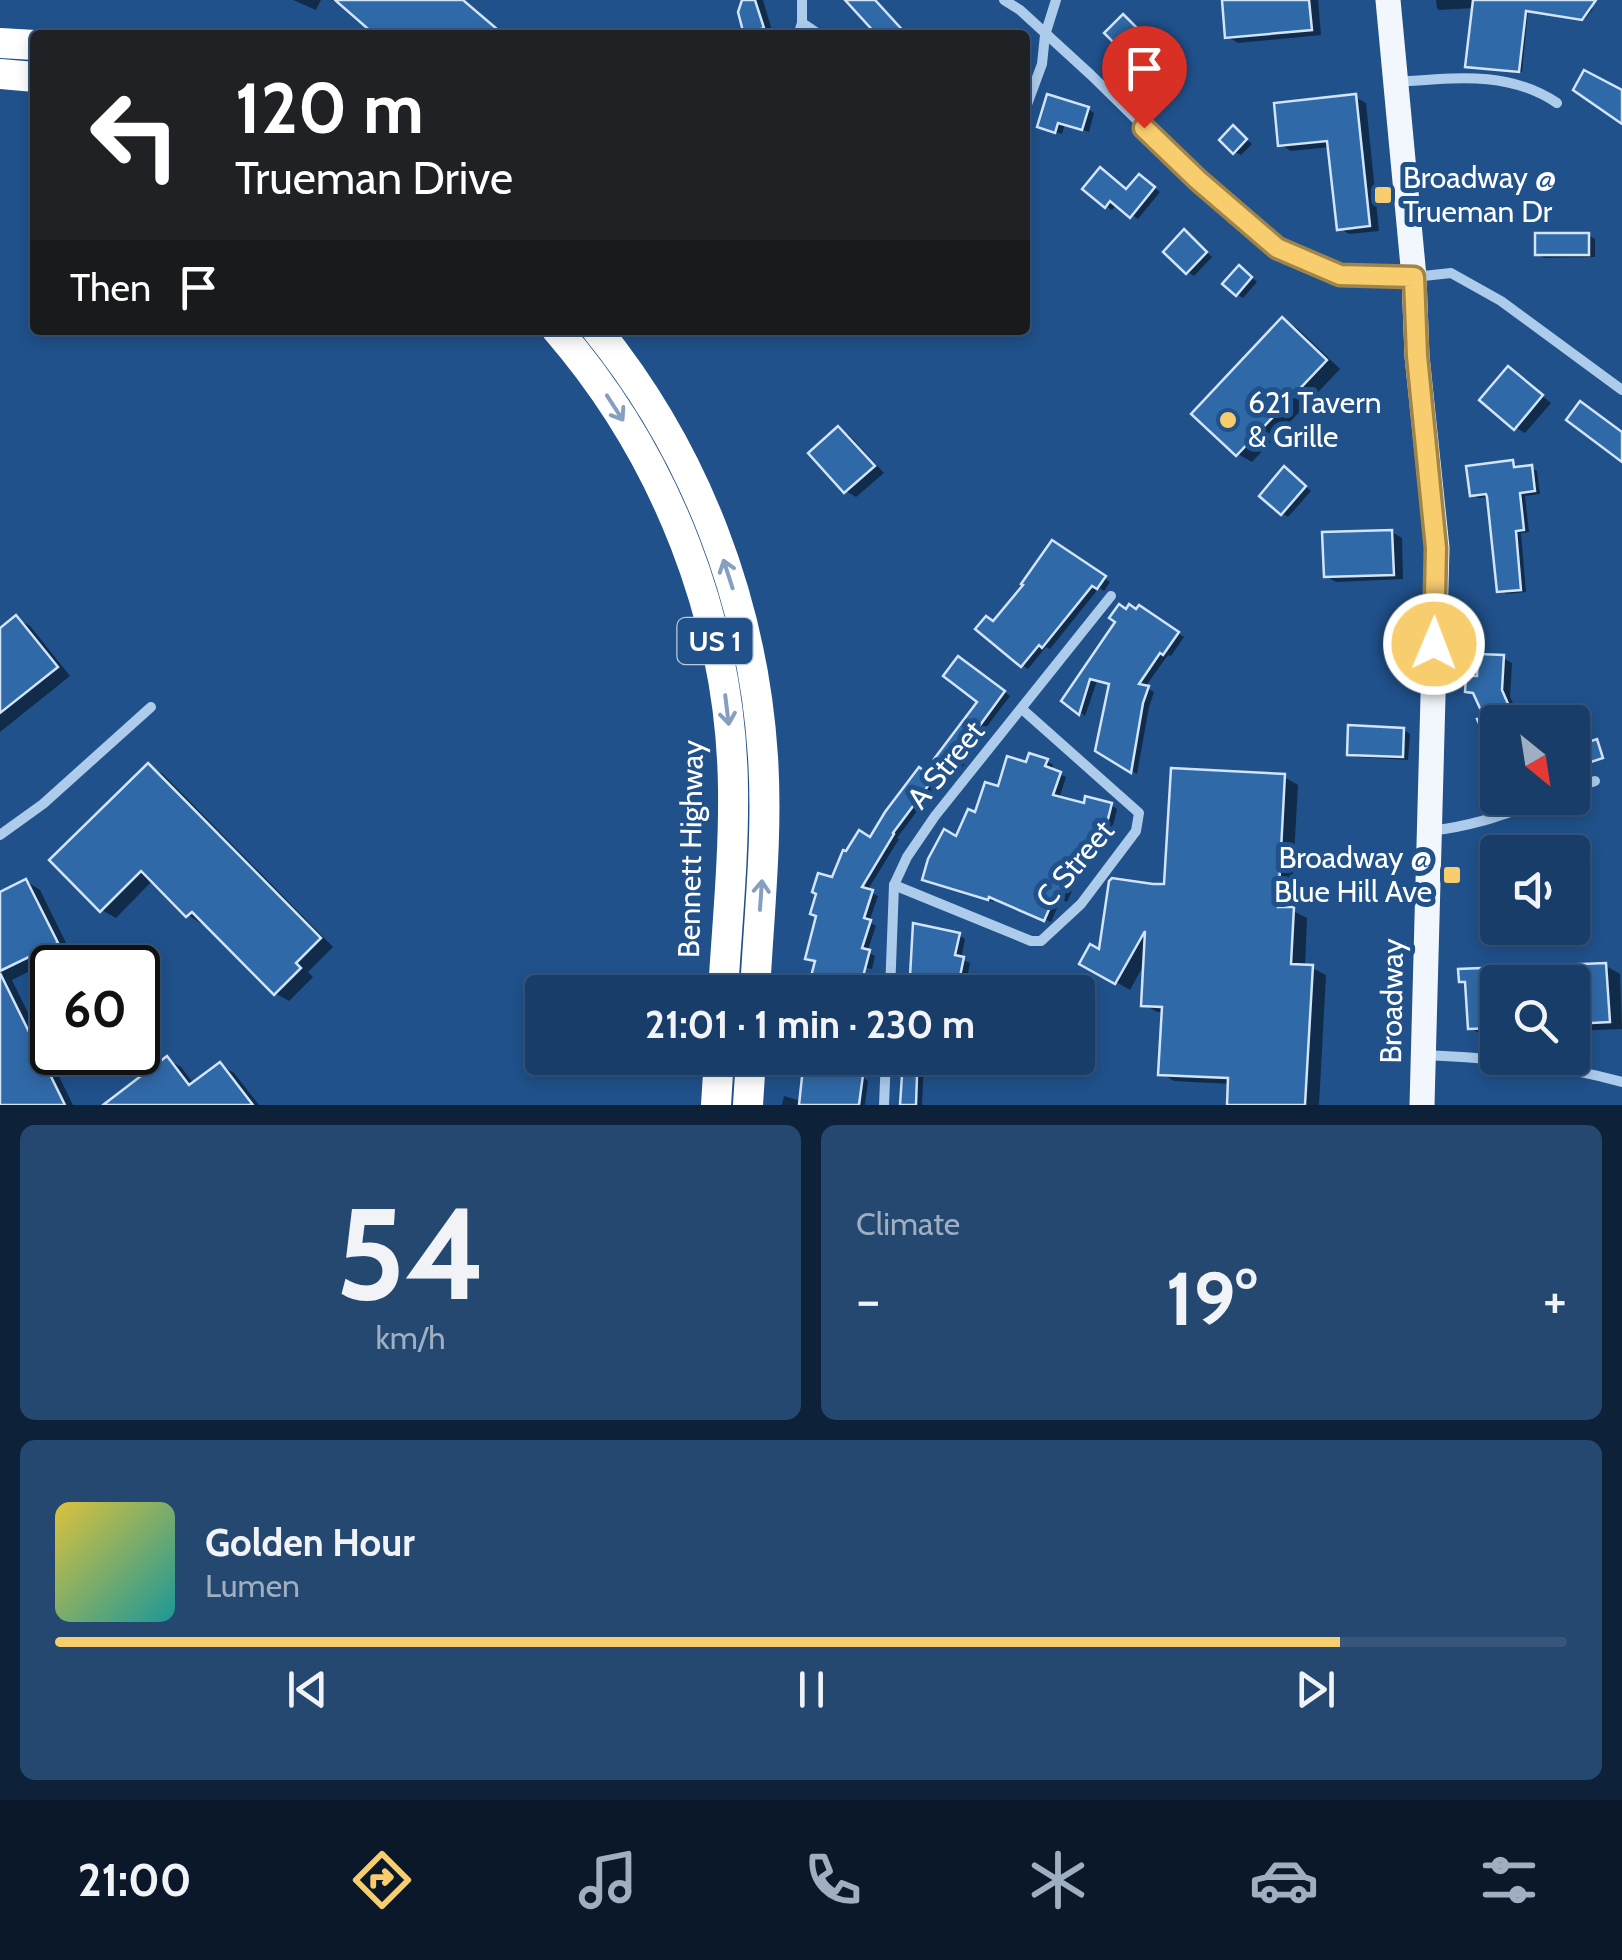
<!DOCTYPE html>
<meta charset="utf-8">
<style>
body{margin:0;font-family:Cabin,sans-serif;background:#254871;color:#f1f3f6;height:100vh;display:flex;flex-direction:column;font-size:38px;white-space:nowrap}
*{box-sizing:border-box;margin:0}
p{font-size:32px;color:#9faec0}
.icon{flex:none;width:55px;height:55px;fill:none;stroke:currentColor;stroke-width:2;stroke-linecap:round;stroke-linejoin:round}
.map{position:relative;height:1105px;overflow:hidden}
.panel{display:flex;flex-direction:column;gap:20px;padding:20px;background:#0d2239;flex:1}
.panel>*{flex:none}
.top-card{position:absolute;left:30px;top:30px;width:1000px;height:305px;border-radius:10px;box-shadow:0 5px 15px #0003,0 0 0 2px #36567c;background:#202124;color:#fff;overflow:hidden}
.needle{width:65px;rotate:150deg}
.tools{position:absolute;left:1480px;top:705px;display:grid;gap:20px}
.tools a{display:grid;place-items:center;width:110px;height:110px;border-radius:10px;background:#183d68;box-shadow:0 5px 15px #0003,0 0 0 2px #36567c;font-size:50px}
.speed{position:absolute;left:30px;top:945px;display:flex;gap:20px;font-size:50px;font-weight:700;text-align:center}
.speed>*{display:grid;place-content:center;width:130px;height:130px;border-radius:50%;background:#183d68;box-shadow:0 5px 15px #0003,0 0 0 2px #36567c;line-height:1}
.speed .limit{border:5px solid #111;border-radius:15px;background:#fff;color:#111}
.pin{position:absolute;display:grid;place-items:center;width:85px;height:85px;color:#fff;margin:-102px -42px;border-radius:50% 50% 50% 0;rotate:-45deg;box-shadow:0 0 10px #0007}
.pin .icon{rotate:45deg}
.me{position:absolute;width:110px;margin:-55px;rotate:1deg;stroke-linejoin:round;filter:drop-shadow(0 0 8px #0008)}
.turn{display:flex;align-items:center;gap:35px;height:210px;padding:0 40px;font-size:45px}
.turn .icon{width:130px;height:130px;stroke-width:2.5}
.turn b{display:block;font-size:70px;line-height:85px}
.then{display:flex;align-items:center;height:95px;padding:0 40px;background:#0003;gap:20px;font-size:38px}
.big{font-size:75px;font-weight:700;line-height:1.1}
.panel .tile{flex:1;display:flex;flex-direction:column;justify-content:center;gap:15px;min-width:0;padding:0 35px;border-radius:15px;background:#254871}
.panel .dial{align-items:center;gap:0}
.dial b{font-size:130px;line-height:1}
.song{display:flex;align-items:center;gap:30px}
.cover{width:120px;height:120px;border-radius:15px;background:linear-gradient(135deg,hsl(50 70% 55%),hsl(180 70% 35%))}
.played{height:10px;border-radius:5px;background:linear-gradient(90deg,#f8cd6e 85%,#36567c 85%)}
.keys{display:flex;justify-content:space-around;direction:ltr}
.heat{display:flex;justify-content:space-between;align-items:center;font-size:55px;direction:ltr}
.panel .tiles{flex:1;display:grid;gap:20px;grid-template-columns:1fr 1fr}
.tile:last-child{grid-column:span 2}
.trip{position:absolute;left:525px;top:975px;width:570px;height:100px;border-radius:10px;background:#183d68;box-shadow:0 5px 15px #0003,0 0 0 2px #36567c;font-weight:700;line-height:100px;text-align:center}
.tabs{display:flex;height:160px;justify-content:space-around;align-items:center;background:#0a182a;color:#9faec0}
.tabs .icon{width:70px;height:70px}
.tabs .active{color:#f8cd6e}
.tabs b{font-size:45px;color:#f1f3f6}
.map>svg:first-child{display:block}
</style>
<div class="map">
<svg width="1622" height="1105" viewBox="0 0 1622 1105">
<rect width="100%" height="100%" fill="#20518b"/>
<g fill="#0007">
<path d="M293,0H321L316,10Z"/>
<path d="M331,0H465L505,35H372L375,32L349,9Z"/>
<path d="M743,0H763L773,34H747Z"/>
<path d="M1225,0H1318L1321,35L1238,43L1228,37Z"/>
<path d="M1436,0H1582L1593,9L1585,19L1528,11L1522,72L1470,67L1474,8L1439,10L1437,8Z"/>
<path d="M1129,21L1159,50L1143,66L1137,63Z"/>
<path d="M1355,97L1366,103L1379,231L1349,234L1339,228L1330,147L1291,151L1281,145Z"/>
<path d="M1088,109L1094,113L1089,132L1065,124L1062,134L1040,126Z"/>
<path d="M1234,128L1252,144L1241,155L1235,152Z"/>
<path d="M1146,181L1160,192L1138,219L1117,204L1112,210L1106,206L1085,189L1128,192Z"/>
<path d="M1588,235L1595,239V257L1544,258L1537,254Z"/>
<path d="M1190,236L1212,257L1194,276L1188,272Z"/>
<path d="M1245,272L1257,282L1243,298L1237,294Z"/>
<path d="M1283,320L1297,328L1340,369L1252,462L1238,454L1195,414Z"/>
<path d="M1508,369L1551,403L1525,433L1515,427Z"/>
<path d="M839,429L849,435L884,473L856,497L846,491Z"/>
<path d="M1513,463L1519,466V469L1531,468L1537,471L1540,494L1525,496L1529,532L1521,533L1526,592L1506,594L1500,590L1489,497L1478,498L1472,495Z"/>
<path d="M1291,473L1311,491L1288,517L1282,513Z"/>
<path d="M1392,532L1402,538L1403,579L1336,582L1326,576Z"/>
<path d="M1053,543L1110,582L1104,591L1099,588L1050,649L1046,647L1028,669L1022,665L994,623L1026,585Z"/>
<path d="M1140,608L1184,637L1171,656L1168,655L1145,687L1154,692L1149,707L1137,774L1098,749L1112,685L1097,681L1085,716L1064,700L1127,612H1137Z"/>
<path d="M16,618L30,626L70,676L0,732V631Z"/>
<path d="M1503,658L1512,663L1510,697L1522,722H1498L1487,718L1477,697L1468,691Z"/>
<path d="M965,663L1010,696L982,733L986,736L958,773L938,758L981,701Z"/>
<path d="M1404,730L1410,734L1408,760L1356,757L1349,753Z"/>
<path d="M1047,761L1053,765L1051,771L1066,777L1059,799L1086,806L1111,805L1117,809L1114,822L1098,857L1089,853L1067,902L1061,899L1051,922L995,898L994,902L931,882L958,839L999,789L1027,765Z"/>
<path d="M149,766L163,774L333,947L308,972L313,977L289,1001L275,993L204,921L202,924L188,915L153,880L116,918L102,910Z"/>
<path d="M925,773L938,783L897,838L899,839L867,891L878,896L869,922L876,926L867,952L875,956L872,969L857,966L855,972L869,980L868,986L875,990V992H820L822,987L812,983L817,962L808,958L833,881L870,840Z"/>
<path d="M1284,777L1298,785L1291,910L1307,918L1305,967L1312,968L1326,975L1319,1105H1229L1230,1084L1174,1081L1161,1073L1164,1012H1157L1143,1004L1146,961L1130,990L1083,963L1101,952L1167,886Z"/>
<path d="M26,881L40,890L70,951L12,980L73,1105H0V894Z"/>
<path d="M959,935L965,939L961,959L970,963L965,988L920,979L913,975Z"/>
<path d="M1606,966L1620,974L1622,1029L1572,1031V982H1498V1035L1485,1036L1470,1028L1467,971Z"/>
<path d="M809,1058H869L864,1078L868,1081L865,1105H782L784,1096L801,1101Z"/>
<path d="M905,1058H926L924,1062L922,1105H903Z"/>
<path d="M167,1059L181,1067L194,1084L220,1065L234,1073L259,1105H107Z"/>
</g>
<g fill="#3069a8" stroke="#d2e4f8" stroke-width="2.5">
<path d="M335,0H463L504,35H375Z"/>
<path d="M742,0H755L764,28L744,35L738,12Z"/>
<path d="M845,0H875L907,35H877Z"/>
<path d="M1222,0H1309L1312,30L1225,38Z"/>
<path d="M1473,0H1596L1582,20L1526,11L1519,72L1465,67Z"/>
<path d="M1123,14L1155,46L1136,65L1104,33Z"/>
<path d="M1584,70L1622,90V124L1573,90Z"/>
<path d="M1047,94L1089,107L1082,130L1058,123L1055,133L1037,127Z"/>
<path d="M1356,94L1370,226L1337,230L1327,141L1278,146L1274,103Z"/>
<path d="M1233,125L1247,139L1233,154L1219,140Z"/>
<path d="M1100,167L1126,189L1139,174L1155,187L1130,218L1110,201L1105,208L1082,189Z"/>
<path d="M1184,229L1207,252L1186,274L1163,252Z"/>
<rect x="1535" y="233" width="54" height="22"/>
<path d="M1239,265L1252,277L1236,296L1222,284Z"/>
<path d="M1282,317L1327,360L1236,456L1191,414Z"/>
<path d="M1508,366L1543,395L1514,430L1479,400Z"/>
<path d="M1580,401L1622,432V462L1566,420Z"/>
<path d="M838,426L875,466L844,493L808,453Z"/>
<path d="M1513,460L1514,467L1532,465L1535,491L1520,493L1524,530L1516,531L1521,590L1497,592L1487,497L1486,494L1470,496L1466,466Z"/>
<path d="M1284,466L1306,486L1281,515L1259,496Z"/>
<path d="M1392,530L1394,575L1324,577L1322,532Z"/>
<path d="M1052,540L1106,576L1097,589L1092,586L1042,648L1039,645L1021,667L975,629L986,616L993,621L1023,585L1021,584Z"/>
<path d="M1119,604L1126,609L1129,604L1136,609L1139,605L1179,632L1163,655L1160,653L1139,684L1149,686L1143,703L1131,773L1095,751L1109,684L1090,679L1079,715L1061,701L1115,622L1109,618Z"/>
<path d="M16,615L58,667L0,713V628Z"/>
<path d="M1478,654L1504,655L1502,690L1516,722H1498V764L1477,719L1484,717L1473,693L1465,692L1466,676H1477Z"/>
<path d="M958,656L1005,691L978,728L981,730L950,771L934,759L977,702L943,676Z"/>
<path d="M1348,725L1404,728L1403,757L1347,755Z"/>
<path d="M1597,739L1603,758L1585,764L1579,745Z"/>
<path d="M1029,753L1048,759L1045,766L1061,772L1053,795L1084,803L1085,796L1112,803L1108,819L1091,856L1082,851L1060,900L1054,898L1044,921L989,897L988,900L922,880L928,859L944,829L956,836L968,809L975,812L985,782L998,786L1007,756L1026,762Z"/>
<path d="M148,763L321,938L296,963L301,968L274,995L192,912L186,917L141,871L100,912L49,860Z"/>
<path d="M919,767L934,778L893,833L894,834L862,887L873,890L864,918L871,920L862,948L870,950L859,992H845L809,984L815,961L805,959L816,916L810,914L816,894L812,892L818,873L832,877L843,850L846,851L859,830L870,837L885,812Z"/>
<path d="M1171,768L1285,774L1278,907H1294L1291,964L1313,965L1305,1105H1227L1228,1078L1158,1075L1162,1007L1141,1006L1145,931L1115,984L1079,964L1090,944L1099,949L1109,881L1112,878L1153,884H1164Z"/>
<path d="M26,879L58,943L0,971V892Z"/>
<path d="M913,923L960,933L955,955L964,957L958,986L931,981L932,977L910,976Z"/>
<path d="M1606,963L1610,1022L1572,1024V982H1498V1028L1468,1029L1465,982H1459L1458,969Z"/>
<path d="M0,973L65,1105H0Z"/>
<path d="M167,1056L189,1085L220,1062L253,1105H103Z"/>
<path d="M804,1058H862L858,1074L863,1075L859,1105H799Z"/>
<path d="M902,1075L917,1076L916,1105H900Z"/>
</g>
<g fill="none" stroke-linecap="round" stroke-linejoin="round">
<g stroke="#adcbeb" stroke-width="10">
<path d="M1004,0L1020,10L1091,75L1198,180L1277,248L1340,275L1414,277L1451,273L1501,301L1622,390"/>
<path d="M802,23L820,35"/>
<path d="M798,35L802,23V0"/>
<path d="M1399,82C1454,78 1508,70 1557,103"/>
<path d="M1025,110L1042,64L1045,35L1056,0"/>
<path d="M1572,789L1595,781"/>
<path d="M1430,831C1476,826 1507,813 1551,798"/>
<path d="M0,835L43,804L151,707"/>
<path d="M894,885L1031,941H1041L1081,904L1136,831L1139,813L1022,709"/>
<path d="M890,992L894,885L907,857L935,816L1111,596"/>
<path d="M1425,1055C1493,1058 1557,1064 1622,1082"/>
<path d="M884,1105L886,1058"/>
</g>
<path stroke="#f2f7fe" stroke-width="25" d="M1388,0L1414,277L1417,356L1437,548L1422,1105"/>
<g stroke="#fff" stroke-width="30">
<path d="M0,43L35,45"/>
<path d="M0,74L35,77"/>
<path d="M557,330C666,456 731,621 733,788C734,856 727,925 723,992"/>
<path d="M597,330C695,451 753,601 763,757C768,835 759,914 755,992"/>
<path d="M716,1105L719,1058"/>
<path d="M748,1105L751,1058"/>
</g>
</g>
<defs><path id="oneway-shaft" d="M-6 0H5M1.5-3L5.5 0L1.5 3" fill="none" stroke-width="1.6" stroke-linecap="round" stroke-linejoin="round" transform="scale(2.5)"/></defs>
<g stroke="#849fbf">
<use href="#oneway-shaft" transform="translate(615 408) rotate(57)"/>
<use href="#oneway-shaft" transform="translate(728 574) rotate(-108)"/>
<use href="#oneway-shaft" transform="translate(727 710) rotate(83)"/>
<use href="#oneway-shaft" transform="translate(761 895) rotate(-86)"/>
</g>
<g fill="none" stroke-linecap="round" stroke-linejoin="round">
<defs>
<path id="route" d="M1144,128L1198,180L1277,248L1340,275L1414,277L1417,356L1436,548L1434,644"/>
</defs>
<use href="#route" stroke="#a18548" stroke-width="25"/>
<use href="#route" stroke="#f8cd6e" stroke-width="18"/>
</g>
<g fill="#f8cd6e" stroke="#20518b" stroke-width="4">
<rect x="1373" y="185" width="20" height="20" rx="5"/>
<circle cx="1228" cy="420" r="10"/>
<rect x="1442" y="865" width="20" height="20" rx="5"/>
</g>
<g text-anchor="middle" stroke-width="10" stroke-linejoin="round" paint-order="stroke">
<rect fill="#20518b" stroke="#bccbdc" stroke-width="2.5" x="677.5" y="618" width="75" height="46" rx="8"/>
<g font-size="28" font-weight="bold" fill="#fff">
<text x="715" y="651">US 1</text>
</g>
<g font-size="30" fill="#fff" stroke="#20518b" text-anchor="start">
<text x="1403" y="188">Broadway @<tspan x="1403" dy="34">Trueman Dr</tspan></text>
<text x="1248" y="413">621 Tavern<tspan x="1248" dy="34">&amp; Grille</tspan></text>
<text x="1432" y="868" text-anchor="end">Broadway @<tspan x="1432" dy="34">Blue Hill Ave</tspan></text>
</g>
<g font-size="30" fill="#fff" stroke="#20518b">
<text transform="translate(946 765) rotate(-51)" y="10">A Street</text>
<text transform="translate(691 849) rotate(-89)" y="10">Bennett Highway</text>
<text transform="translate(1075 864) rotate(-50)" y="10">C Street</text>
<text transform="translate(1392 1001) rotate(-89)" y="10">Broadway</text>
</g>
</g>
</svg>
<div class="tools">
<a><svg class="needle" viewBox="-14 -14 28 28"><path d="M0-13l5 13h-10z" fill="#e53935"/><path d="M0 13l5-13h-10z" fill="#9faec0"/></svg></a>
<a><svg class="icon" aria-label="sound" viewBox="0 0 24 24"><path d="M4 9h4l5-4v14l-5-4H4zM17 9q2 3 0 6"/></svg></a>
<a><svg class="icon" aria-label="search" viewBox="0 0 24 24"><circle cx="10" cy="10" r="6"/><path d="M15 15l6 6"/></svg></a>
</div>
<div class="speed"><div class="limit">60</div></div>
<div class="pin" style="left:1144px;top:128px;background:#d93025"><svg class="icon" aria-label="arrive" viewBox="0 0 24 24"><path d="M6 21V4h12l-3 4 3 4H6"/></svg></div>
<svg class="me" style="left:1434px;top:644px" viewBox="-20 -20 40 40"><circle r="17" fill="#f8cd6e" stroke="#fff" stroke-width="3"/><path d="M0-11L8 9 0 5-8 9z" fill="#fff"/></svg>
<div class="trip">21:01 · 1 min · 230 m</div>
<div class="top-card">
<div class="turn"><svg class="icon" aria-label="left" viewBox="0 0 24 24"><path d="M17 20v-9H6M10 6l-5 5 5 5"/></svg><div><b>120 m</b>Trueman Drive</div></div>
<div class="then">Then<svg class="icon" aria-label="arrive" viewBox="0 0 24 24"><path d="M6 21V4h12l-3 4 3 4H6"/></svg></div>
</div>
</div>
<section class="panel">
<div class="tiles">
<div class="tile dial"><b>54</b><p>km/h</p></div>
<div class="tile"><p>Climate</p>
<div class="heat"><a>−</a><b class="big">19°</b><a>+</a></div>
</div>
<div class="tile">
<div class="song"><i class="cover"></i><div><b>Golden Hour</b><p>Lumen</p></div></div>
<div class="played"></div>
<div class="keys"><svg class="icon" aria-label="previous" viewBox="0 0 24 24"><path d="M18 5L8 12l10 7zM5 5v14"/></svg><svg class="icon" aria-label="pause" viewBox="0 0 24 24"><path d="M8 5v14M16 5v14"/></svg><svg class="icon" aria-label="next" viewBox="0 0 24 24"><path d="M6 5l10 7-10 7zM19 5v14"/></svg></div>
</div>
</div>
</section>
<nav class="tabs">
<b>21:00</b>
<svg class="icon active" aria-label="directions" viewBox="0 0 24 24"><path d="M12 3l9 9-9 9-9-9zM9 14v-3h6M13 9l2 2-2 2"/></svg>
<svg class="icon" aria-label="music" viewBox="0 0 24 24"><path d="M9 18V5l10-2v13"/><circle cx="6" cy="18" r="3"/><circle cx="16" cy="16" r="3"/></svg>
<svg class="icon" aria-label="phone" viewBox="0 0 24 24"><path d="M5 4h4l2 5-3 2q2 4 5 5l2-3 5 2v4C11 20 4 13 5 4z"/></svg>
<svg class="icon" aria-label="climate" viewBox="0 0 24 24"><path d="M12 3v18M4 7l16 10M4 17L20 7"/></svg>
<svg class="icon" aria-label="car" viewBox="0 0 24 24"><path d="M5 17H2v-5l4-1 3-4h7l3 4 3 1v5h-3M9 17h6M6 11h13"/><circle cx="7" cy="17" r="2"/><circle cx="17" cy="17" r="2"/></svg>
<svg class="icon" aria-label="filters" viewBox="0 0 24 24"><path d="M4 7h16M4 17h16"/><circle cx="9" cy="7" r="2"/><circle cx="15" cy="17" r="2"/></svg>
</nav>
